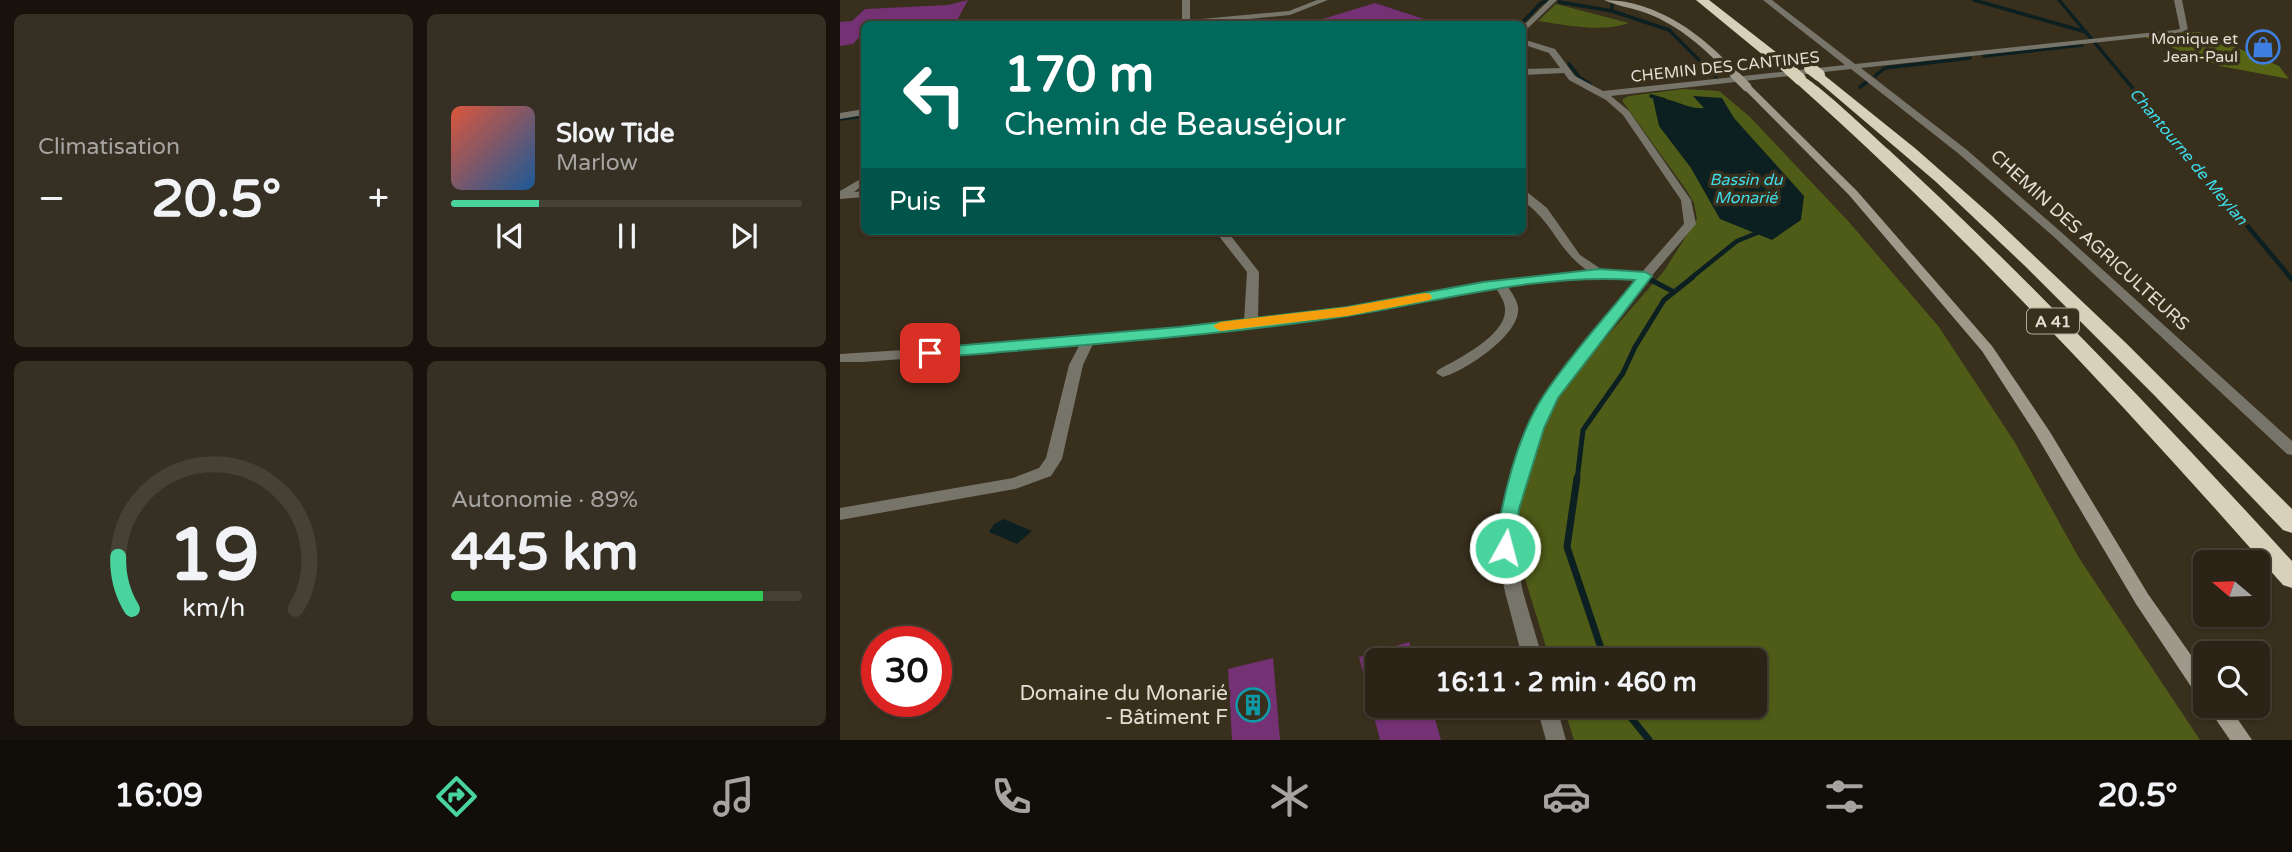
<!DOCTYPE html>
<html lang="fr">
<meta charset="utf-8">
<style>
body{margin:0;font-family:"Varela Round",sans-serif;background:#362f23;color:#f1f3f6;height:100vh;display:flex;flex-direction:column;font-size:26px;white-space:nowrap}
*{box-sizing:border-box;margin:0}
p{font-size:23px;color:#a5a4a1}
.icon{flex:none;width:38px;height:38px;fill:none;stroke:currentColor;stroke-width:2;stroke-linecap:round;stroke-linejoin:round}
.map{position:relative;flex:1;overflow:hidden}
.sheet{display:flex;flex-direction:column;gap:14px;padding:14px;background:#17130c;width:840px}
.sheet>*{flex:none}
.top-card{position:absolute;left:21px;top:21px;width:665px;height:214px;border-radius:10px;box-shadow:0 2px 5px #0004,0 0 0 2px #464035;background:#00695c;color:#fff;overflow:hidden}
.needle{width:46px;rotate:289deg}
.controls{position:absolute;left:1353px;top:550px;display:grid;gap:14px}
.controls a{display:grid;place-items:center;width:77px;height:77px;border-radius:10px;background:#2a2316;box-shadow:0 2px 5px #0004,0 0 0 2px #464035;font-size:35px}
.speed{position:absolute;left:21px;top:626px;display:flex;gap:14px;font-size:35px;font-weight:700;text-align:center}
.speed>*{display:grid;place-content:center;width:91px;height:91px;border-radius:50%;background:#2a2316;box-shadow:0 2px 5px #0004,0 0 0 2px #464035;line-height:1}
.speed .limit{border:10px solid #d22;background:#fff;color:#111}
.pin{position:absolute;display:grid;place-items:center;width:60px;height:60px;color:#fff;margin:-30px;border-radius:14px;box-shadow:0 4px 10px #0006}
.me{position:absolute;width:77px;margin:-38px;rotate:7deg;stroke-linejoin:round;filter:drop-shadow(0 0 5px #0008)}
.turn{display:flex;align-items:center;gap:24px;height:147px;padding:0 28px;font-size:32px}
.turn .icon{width:91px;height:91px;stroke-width:2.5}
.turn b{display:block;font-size:49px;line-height:60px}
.then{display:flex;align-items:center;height:66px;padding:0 28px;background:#0003;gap:14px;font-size:26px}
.big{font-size:52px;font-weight:700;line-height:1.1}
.sheet .tile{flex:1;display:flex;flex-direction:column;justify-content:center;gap:10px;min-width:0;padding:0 24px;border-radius:10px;background:#362f23}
.sheet .dial{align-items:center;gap:0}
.dial svg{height:182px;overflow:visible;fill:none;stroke:#464035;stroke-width:7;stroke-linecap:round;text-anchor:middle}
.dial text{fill:#f1f3f6;stroke:none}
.song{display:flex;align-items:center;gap:21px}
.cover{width:84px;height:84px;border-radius:10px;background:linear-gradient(135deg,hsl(10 70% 55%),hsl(210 70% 35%))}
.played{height:7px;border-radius:4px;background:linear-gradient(90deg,#49d49d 25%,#464035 25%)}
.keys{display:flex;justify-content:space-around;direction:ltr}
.heat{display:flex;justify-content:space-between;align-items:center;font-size:38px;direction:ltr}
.charge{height:10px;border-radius:5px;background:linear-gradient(90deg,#34c759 89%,#464035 0)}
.sheet .tiles{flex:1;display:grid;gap:14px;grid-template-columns:repeat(2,1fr)}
.trip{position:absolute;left:525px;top:648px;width:402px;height:70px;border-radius:10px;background:#2a2316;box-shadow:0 2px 5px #0004,0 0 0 2px #464035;font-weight:700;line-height:70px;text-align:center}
.tab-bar{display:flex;height:112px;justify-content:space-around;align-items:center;background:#110e09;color:#a5a4a1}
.tab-bar .icon{width:49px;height:49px}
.tab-bar .current{color:#49d49d}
.tab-bar b{font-size:32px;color:#f1f3f6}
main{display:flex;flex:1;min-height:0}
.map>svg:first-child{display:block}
</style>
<main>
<section class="sheet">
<div class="tiles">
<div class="tile"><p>Climatisation</p>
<div class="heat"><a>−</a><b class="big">20.5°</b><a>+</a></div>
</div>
<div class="tile">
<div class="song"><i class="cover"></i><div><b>Slow Tide</b><p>Marlow</p></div></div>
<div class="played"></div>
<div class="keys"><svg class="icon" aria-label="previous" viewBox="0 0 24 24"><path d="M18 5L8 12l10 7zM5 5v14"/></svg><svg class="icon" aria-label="pause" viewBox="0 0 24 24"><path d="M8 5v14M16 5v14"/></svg><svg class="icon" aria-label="next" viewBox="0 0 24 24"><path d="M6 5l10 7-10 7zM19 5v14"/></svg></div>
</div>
<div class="tile dial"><svg viewBox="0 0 100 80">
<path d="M14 69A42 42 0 1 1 86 69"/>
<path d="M14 69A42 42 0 0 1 8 46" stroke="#49d49d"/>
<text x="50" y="56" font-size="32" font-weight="700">19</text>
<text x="50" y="72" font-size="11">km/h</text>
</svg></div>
<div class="tile"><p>Autonomie · 89%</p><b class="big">445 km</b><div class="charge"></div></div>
</div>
</section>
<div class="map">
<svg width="1452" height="740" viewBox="0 0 1452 740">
<rect width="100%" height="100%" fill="#382f1d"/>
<g fill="#4f5c17">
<path d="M716,4L789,23C760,33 728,25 698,21Z"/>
<path d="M843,89L879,91L909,116L1009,222L1099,327L1174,441L1239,558L1360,740H734L723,705H915V660H710L671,533L698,426L721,389L824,271L857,219L854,203L847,191L783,102V99L789,96Z"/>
</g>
<path fill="#566413" d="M1335,32H1361L1439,66L1449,79L1380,66L1302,36Z"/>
<g fill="#0c1f21">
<path d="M853,96L882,98L894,118L964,196L961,220L932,240L880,219L851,168L819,126L813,99C833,96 845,110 864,108Z"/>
<path d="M164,519L192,531L177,544L149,532L154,524Z"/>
</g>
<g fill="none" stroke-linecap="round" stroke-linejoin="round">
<g stroke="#0c1f21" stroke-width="3.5">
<path d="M1134,0L1246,32"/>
<path d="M1219,0L1321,122"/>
<path d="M719,2L772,11"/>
<path d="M772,5V11L829,30L876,77"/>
<path d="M681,24L701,3L708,1"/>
<path d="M1144,56L1242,45"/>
<path d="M729,64L740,78L750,84"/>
<path d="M1035,76L1045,68L1130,58"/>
<path d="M1020,87L1028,81"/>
<path d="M811,96L825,100"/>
<path d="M0,119L24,116"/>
</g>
<g stroke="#0c1f21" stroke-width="4.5">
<path d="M1319,120L1451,278"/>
<path d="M851,278L897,241L922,231"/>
</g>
<g stroke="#0c1f21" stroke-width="5">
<path d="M1450,277L1452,279"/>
<path d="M809,279L834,292"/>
<path d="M737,480L743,430L783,373L795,347L824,300L853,277"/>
</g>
<g stroke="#0c1f21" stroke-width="7">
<path d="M737,478L727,547L765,660"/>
<path d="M781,705L809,740"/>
</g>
</g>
<g fill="#743173">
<path d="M128,0L115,24H24V32L13,44L0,46V22L12,21L25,9L108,5Z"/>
<path d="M535,3L593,22L592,24H477L476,21Z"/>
<path d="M569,642L575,660H537V705H591L601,740H540L519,657Z"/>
<path d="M433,658L440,740H392L388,669Z"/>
</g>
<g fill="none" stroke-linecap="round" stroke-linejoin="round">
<g fill="#77746a" fill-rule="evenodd">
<path d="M342,0H350V20L449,11L477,0H488L450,15L355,24L342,23Z"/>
<path d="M709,0H717L682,34V27Z"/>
<path d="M923,0H932L1015,64L1335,30L1340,29L1334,0H1342L1348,30L1335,34L1021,68L1127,150L1221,232L1452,441V455L1447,454L1213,236L1119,154L1011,69L771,96L789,111L851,200L856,224L809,279L718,398L704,428L678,509L674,548L683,592L703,660H683L665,592L656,548L662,509L688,428L704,397L796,279H730L668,287C672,293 677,300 678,307C682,334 625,371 603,377L596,373L598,370C618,359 667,335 665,309C665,302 660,295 656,288L465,322L253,344L243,365L222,459L211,476L175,489L0,520V508L173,478L199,468L206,458L229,365L239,346L22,362H0V354L174,343L404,321L407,272L375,231H387L419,272L418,320L506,308L660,280L748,271C718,251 713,222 684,202L682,188L707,208L740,255L764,271L802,272L844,224L841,200L783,115L766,100L729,80L724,73L682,75V69L720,68L709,53L682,44V39L715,49L735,76L763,91L1005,65Z"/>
<path d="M24,109V115L0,119V113Z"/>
<path d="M24,177V184L14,192L24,191V197L0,199V191Z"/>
<path d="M696,705H716L726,740H706Z"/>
</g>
<g fill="#9e998a" fill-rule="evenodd">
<path d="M764,0C817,0 865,36 898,74L891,76C866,50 841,26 806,13C793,8 777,6 764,0Z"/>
<path d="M904,85H910L1017,191L1152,346L1210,432L1308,594L1365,675V699L1358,697L1296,604L1195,433L1142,351L1009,195L904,89Z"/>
<path d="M1366,705H1388L1412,740H1390Z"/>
</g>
<g fill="#d8d0b9" fill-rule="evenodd">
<path d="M856,0H869L955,67V73H945Z"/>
<path d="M979,71L1076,149L1152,216L1287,344L1452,509V533L1443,530L1315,396L1185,266L1095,181L974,78L972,75Z"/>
<path d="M960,75C975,80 1033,136 1049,150C1190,280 1322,419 1452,561V588L1443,585C1288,409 1130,238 955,82V76Z"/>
</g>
<path stroke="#9e998a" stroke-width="9" d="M894,74L907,87"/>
<g stroke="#d8d0b9" stroke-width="12">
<path d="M970,68L979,75"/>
<path d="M950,70L960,79"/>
</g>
</g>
<path fill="#49d49d" stroke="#2f8a66" stroke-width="2" d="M759,269L805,272L812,276L718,398L704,428L679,509L675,548L672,553L665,555L658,553L655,548C662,500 677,435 704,395C731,354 765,318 795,280C698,273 602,301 507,316C369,337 229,346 90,358L83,353L90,348L339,327L507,307L643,282Z"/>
<path fill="#f59e0b" d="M585,293L590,294L592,297L590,300L507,316L380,331L373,326L380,322L507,307Z"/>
<defs>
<symbol id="shop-ring" viewBox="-11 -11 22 22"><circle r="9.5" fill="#382f1d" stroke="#3f7fe0" stroke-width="1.5"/><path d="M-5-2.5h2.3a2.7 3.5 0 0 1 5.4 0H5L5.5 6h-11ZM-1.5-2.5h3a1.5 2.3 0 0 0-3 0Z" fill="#3f7fe0"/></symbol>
<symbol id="building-ring" viewBox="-11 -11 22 22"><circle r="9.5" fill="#382f1d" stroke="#0f9aa8" stroke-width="1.5"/><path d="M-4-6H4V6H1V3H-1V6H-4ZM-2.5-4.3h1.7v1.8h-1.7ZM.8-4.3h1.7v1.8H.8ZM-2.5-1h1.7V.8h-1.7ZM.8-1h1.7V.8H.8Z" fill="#0f9aa8"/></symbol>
</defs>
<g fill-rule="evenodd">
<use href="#shop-ring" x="1404" y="28" width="38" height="38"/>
<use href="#building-ring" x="394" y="686" width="38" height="38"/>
</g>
<g text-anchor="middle" stroke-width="7" stroke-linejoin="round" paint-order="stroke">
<g font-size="16" fill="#e4ded3" stroke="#382f1d" text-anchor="end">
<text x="1398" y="44">Monique et<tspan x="1398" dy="18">Jean-Paul</tspan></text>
</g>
<g font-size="16" fill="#e4ded3" stroke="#382f1d">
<text transform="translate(885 66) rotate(-6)" y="6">CHEMIN DES CANTINES</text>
</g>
<g font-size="16" font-style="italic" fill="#3fdbeb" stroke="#382f1d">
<text transform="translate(1349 156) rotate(50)" y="6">Chantourne de Meylan</text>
<text x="906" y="185">Bassin du<tspan x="906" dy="18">Monarié</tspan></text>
</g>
<rect fill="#382f1d" stroke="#b0aa9c" stroke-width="2" x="1187" y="308.5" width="52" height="25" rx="5"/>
<g font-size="16" font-weight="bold" fill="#e4ded3">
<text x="1213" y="327">A 41</text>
</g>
<g font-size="18" fill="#e4ded3" stroke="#382f1d">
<text transform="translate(1250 240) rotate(42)" y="6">CHEMIN DES AGRICULTEURS</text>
</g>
<g font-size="21" fill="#e4ded3" stroke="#382f1d" text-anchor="end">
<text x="388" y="700">Domaine du Monarié<tspan x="388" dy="24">- Bâtiment F</tspan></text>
</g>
</g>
</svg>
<div class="controls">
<a><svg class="needle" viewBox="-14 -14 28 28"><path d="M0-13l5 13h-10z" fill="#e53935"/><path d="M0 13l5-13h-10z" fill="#a5a4a1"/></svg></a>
<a><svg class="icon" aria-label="search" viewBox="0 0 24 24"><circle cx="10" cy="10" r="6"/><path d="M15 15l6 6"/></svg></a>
</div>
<div class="speed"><div class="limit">30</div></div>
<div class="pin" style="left:90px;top:353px;background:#d93025"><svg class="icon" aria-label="arrive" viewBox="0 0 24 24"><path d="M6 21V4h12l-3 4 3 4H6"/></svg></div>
<svg class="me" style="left:665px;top:548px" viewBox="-20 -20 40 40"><circle r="17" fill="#49d49d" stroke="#fff" stroke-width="3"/><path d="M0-11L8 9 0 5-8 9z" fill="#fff"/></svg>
<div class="trip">16:11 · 2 min · 460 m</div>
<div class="top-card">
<div class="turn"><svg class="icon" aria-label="left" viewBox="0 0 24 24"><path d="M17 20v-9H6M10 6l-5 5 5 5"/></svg><div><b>170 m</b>Chemin de Beauséjour</div></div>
<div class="then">Puis<svg class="icon" aria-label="arrive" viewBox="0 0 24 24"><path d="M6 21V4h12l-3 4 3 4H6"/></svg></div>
</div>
</div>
</main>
<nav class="tab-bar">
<b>16:09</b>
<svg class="icon current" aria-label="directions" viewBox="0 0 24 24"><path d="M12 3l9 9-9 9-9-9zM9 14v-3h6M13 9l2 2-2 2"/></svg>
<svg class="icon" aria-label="music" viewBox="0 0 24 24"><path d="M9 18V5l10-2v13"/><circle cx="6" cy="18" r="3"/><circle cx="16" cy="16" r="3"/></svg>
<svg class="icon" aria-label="phone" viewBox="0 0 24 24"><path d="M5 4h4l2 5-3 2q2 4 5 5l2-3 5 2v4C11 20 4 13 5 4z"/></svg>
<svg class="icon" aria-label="climate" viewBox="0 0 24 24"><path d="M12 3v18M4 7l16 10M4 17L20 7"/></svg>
<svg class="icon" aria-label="car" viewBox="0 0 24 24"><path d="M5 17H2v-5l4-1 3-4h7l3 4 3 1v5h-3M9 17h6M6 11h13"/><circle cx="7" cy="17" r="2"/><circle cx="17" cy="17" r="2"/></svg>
<svg class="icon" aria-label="filters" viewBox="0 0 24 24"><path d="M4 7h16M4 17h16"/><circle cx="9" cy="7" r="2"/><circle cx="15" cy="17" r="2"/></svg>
<b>20.5°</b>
</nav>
